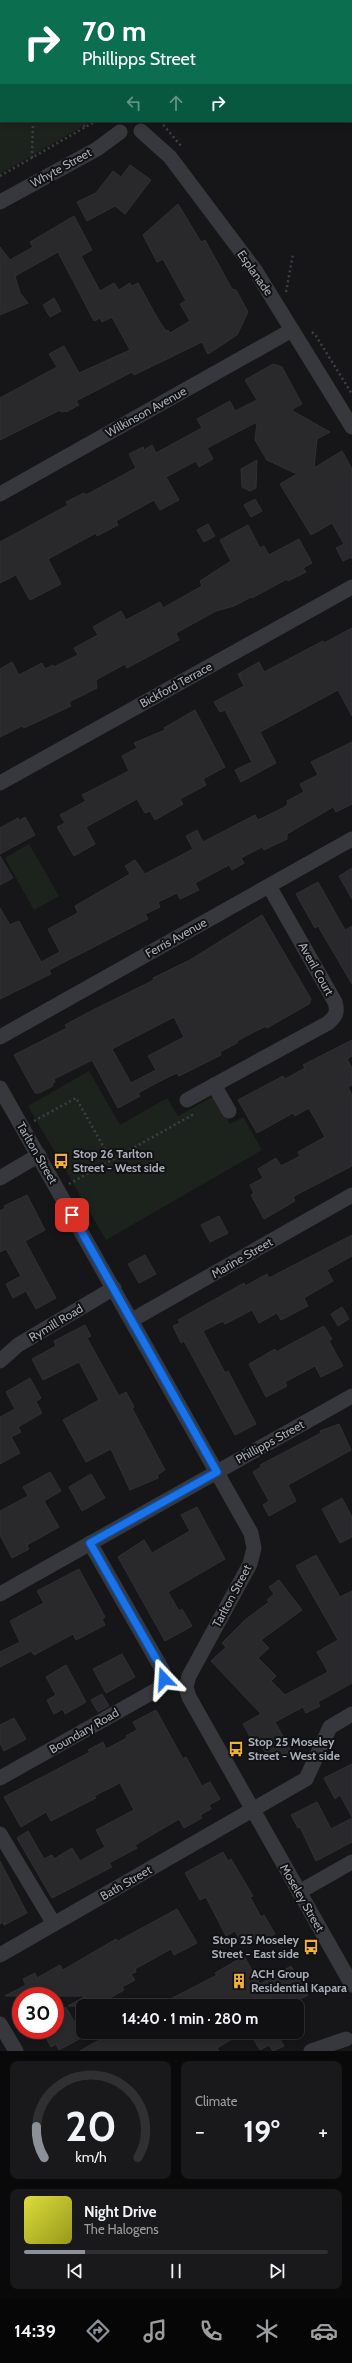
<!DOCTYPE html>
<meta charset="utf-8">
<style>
body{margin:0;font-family:Cabin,sans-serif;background:#19191b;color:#f1f3f6;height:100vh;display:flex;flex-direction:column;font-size:15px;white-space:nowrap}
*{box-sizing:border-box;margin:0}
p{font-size:13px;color:#9c9d9f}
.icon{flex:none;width:22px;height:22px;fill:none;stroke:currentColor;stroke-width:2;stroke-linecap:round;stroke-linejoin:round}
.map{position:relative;height:2051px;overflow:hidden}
.details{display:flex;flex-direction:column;gap:10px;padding:10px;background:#09090a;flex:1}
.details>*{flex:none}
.hud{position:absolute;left:0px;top:0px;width:352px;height:122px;box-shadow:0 2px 6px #0003,0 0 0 1px #303032;background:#0b6e4f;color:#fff;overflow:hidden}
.speed{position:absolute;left:12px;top:1987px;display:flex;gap:8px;font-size:20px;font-weight:700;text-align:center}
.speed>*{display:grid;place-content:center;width:52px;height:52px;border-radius:50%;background:#101012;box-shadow:0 2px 6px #0003,0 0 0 1px #303032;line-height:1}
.speed .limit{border:6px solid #d22;background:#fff;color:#111}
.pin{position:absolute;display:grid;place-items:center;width:34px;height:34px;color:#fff;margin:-17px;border-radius:8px;box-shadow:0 2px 6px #0006}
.me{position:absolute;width:44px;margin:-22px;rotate:340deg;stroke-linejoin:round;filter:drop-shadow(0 0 3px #0008)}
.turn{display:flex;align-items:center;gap:14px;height:84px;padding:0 16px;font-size:18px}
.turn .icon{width:52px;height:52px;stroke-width:2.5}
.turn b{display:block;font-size:28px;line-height:34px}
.lanes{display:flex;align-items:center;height:38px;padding:0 16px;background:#0003;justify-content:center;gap:20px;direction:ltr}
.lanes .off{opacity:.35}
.big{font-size:30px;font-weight:800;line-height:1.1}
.details .widget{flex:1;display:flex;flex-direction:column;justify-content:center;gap:6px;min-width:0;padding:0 14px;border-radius:8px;background:#19191b}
.details .dial{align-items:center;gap:0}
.dial svg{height:104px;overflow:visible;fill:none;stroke:#303032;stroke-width:7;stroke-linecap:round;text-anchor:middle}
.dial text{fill:#f1f3f6;stroke:none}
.song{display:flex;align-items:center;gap:12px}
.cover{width:48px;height:48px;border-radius:6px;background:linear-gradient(135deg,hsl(60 70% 55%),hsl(60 70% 35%))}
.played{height:4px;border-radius:2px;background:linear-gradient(90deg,#8c9099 20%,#303032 20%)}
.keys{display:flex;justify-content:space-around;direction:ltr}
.heat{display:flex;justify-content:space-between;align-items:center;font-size:22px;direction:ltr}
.details .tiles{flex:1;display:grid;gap:10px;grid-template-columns:1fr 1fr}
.widget:last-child{grid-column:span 2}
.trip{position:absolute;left:76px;top:1999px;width:228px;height:40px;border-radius:8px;background:#101012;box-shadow:0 2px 6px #0003,0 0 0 1px #303032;font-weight:800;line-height:40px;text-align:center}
.tab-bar{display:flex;height:64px;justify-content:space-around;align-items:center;background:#060607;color:#9c9d9f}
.tab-bar .icon{width:28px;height:28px}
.tab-bar .selected{color:#8c9099}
.tab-bar b{font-size:18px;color:#f1f3f6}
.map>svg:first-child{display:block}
</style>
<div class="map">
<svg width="352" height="2051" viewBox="0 0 352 2051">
<rect width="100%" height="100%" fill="#161618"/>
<g fill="#1c231d">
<path d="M0,0L29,1H1V121H92L0,174Z"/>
<path d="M29,844L59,896L34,910L5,858Z"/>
<path d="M89,1071L120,1125L167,1098L178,1116L214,1096L230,1124L243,1117L262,1150L106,1240L28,1106Z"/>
</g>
<g fill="#29292c" stroke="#303034" fill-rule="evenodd">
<path d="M130,165L151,180L125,214L115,206L87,221L77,202L96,193L113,171L121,177Z"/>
<path d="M178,204L201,242L205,240L232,289L236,290L248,312L237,335L208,354L202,342L134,375L132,372L76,401L79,405L66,412L65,411L61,412L60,410L0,440V398L57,367L49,354L64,346L79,373L130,350L112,317L102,322L100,318L94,321L58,252L15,276L20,293L28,303L0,315V247L10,260L33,247L30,242L74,216L92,250L81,256L100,291L114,283L119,290L130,283L132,286L138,283L159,321L166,331L168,330L170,333L190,321L180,304L186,301L163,259L157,262L143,235Z"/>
<path d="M54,298L61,311L50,317L43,305Z"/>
<path d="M273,364L282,367L302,404L291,410L330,432L317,439L314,468L342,451L352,469V559L351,557L343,561L336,548L344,544L332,523L311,535L280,484L297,474L267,460L255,440L257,422L207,448L213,459L199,467L196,461L166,477L179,500L160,510L154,500L116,521L118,525L97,536L96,533L48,559L61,584L30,600L16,575L0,583V542L68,505L66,502L84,493L86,495L136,468L129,454L143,447L144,450L152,445L156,453L202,428L197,419L230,401L235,411L257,400L245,380Z"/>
<path d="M257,460L256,488L250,491L242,487L241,469Z"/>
<path d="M255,499L262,511L251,517L244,505Z"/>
<path d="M208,524L215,536L204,542L197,530Z"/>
<path d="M248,525L260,548L264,546L269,555L299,539L312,563L303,568L306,572L288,581L287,579L252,598L251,597L234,606L216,611L176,633L179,640L127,668L125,664L96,680L97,688L69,702L71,706L24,728L22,726L0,737V669L12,662L19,675L42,663L45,669L53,665L54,667L78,655L74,648L98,635L93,627L121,611L126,620L160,602L163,608L202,586L200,581L231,561L220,540Z"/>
<path d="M352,628V716L338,690L260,732L276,763L241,782L235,770L252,762L225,710L220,712L214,702L244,686L238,674L259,662L264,672L323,641L324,643Z"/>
<path d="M195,710L225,767L203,779L206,785L180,799L183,804L155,820L150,811L145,813L137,799L86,827L95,844L74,856L57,827L65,823L60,815L86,801L82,795L129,771L122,756L137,748L134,743L165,730L164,728Z"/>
<path d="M352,742V804L336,812L333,807L287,834V839L264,850L262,847L241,858L244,863L232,870L229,865L195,883L199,890L180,899L177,893L158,902L160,907L145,914L148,919L49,970L51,974L0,999V908L10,925L19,921L41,962L60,952L48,929L78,913L75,906L130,874L125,866L135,860L145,874L193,849L186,836L197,830L203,842L255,815L258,820L285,807L288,803L287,801L304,792L300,784L318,775L311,762Z"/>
<path d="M25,817L35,835L0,854V828L18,818L19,821Z"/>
<path d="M0,856L13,878L0,885Z"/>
<path d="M352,868V899L339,876Z"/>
<path d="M318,882L345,930L352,926V984L318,926L315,928L296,894Z"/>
<path d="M262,915L311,999L309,1004L267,1028L266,1026L256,1031L237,1041V1043L220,1052L221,1055L179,1076L177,1073L168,1077L138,1093L140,1096L118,1108L92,1060L54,1079L55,1082L52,1084L53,1086L39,1093H35L14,1055L67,1028L65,1025L91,1011L154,980L153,978L190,960ZM174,1017L184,1037L148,1056L156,1070L131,1083L112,1049Z"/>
<path d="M352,1040V1056L347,1059L352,1068V1085L348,1087L352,1095V1166L296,1195L293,1197L295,1201L264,1219L251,1195L254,1193L250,1185L263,1178L258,1169L276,1158L281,1166L300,1156L298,1152L325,1137L309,1108L295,1116L293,1113L257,1133L238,1100L283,1076L285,1079L305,1068L303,1065Z"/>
<path d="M27,1195L45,1230L25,1241L56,1298L36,1309L26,1291L13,1298L6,1284L21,1276L6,1249L0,1252V1211L5,1208L4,1206Z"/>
<path d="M219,1216L228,1233L210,1242L201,1225Z"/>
<path d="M352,1235V1256L327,1270L333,1281L304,1298L308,1306L281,1320L277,1313L259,1323L252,1310L225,1324L223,1321L203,1331L225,1373L228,1371L256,1424L235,1435L184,1341L181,1343L173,1326L180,1323L178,1320L244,1283L245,1286L267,1274L269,1278Z"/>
<path d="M145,1255L156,1274L139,1283L128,1264Z"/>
<path d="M342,1307L349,1319L338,1326L331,1314Z"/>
<path d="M85,1325L91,1336L87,1338L119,1396L126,1392L134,1407L132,1408L165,1470L157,1475L158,1478L130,1490L111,1449L86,1462L63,1420L99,1400L79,1362L43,1380L32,1359L56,1346L54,1341Z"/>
<path d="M324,1326L332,1339L329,1341L343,1366L321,1377L315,1366L285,1382L287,1386L266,1397L249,1364L275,1349L276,1352Z"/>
<path d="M30,1378L41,1398L36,1402L42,1413L18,1427L21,1432L11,1437L20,1453L0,1464V1417L15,1409L6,1392Z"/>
<path d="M339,1424L351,1450L288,1485L296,1501L269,1516L263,1505L269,1501L253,1472L261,1467L260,1465L321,1433L320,1431Z"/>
<path d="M50,1472L61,1491L44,1501L59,1527L27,1545L29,1549L12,1558L0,1535V1511L28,1496L23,1487Z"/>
<path d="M91,1474L105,1498L82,1511L69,1487Z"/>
<path d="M342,1498L352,1517V1537L340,1543L322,1509Z"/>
<path d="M197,1507L225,1559L168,1592L179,1611L182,1609L192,1626L165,1641L118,1557L144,1540L152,1553L190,1531L181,1515Z"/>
<path d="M316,1555L340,1597L352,1591V1683L318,1702L320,1706L306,1713L303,1707L275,1722L292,1753L281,1759L279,1756L270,1761L259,1741L254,1744L243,1724L261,1714L211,1661L226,1647L222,1643L245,1620L269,1602L267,1600L274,1594L269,1587L279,1580L302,1610L261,1640L269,1648L258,1658L276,1676L271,1681L285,1695L328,1672L317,1652L338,1640L296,1566Z"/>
<path d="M79,1569L105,1617L102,1619L105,1625L76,1640L73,1634L34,1655L31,1651L0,1667V1652L20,1642L10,1621L44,1603L37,1591Z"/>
<path d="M122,1654L135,1677L106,1693L93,1669Z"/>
<path d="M66,1665L86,1702L65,1714L63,1709L54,1714L47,1700L56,1695L46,1677Z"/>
<path d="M102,1694L109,1706L98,1712L91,1700Z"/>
<path d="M156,1710L183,1759L186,1757L202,1786L210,1782L220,1799L209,1805L211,1809L200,1815L202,1818L184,1828L179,1819L135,1845L137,1848L109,1863L112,1867L52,1898L17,1838L28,1831L44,1859L52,1855L54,1859L72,1848L80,1861L105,1847L96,1830L134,1810L120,1783L94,1796L96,1798L51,1821L46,1812L21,1827L4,1797L90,1752L88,1750L103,1742L106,1749L127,1738L126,1736L137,1730L133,1722Z"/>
<path d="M14,1718L26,1739L4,1751L0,1743V1725Z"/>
<path d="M352,1764V1817L340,1795L335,1799L324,1778Z"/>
<path d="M317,1802L331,1829L352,1818V1842L316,1861L300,1827L298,1828L291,1815Z"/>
<path d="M223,1852L228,1861L231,1859L253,1896L250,1897L261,1917L264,1915L275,1934L264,1940L261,1936L243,1946L235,1931L226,1936L206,1897L200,1900L185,1873Z"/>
<path d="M0,1861L27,1913L4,1925L3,1922L0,1924Z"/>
<path d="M177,1909L197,1943L174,1955L171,1949L135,1969L136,1972L131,1974L135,1980L122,1987L124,1990L96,2006H68L86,1996H5L26,1985L23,1979L35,1973L37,1978L60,1965L63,1970L116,1939L118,1941Z"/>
<path d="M244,1956L260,1984L291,1966L308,1995L288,2006H157L217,1975L215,1973Z"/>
<path d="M66,2007L83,2037L59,2050L56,2044L51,2047L42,2030H55V2013Z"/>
<path d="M113,2032H244L217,2048L219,2051H80Z"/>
<path d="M249,2032H276L284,2046L273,2051L269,2045L260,2050Z"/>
</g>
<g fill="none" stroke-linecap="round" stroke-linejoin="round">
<g stroke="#3d3f44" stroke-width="2.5" stroke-dasharray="2 3" stroke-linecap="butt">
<path d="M0,29L1,28"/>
<path d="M81,121L85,127"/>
<path d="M160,121L181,146"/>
<path d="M32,158L33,121"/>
<path d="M0,176L96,121"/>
<path d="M286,292L293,254"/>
<path d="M312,332L316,336L352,394"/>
<path d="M34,1121L76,1098L111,1160"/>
<path d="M69,1184L194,1114"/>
</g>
<g stroke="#37383d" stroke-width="15">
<path d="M47,0L48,1"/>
<path d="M141,131L170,157L255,270L352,427"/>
<path d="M0,202L97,149L120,132"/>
<path d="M0,494L292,330"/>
<path d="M0,783L352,587"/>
<path d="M0,1037L352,839"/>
<path d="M214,1085L229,1111"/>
<path d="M0,1088L251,1533L254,1548L250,1564L189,1676L186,1687L189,1697L352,1985"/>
<path d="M187,1100L328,1023C336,1016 338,1012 335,1002L269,886"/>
<path d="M0,1178L39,1155"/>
<path d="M132,1320L352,1195"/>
<path d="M0,1361L18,1345L114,1288"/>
<path d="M0,1594L352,1396"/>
<path d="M0,1778L158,1689L164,1679L163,1671L90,1543"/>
<path d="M0,1834L54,1924"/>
<path d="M299,1892L352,1862"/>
<path d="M0,1955L306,1779L330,1727L352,1714"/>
<path d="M0,2024L16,2051"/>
<path d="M311,2051L346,2039"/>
</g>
</g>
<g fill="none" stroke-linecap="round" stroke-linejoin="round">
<defs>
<path id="route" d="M72,1215L217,1472L90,1543L163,1671L164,1679"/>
</defs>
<use href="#route" stroke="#114b97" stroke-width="10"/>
<use href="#route" stroke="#1a73e8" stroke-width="7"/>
</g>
<defs>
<symbol id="bus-bare" viewBox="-9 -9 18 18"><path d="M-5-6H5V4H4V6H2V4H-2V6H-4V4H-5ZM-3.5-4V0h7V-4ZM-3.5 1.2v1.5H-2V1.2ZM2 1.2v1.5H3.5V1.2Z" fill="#f2b134" stroke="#111113" stroke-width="2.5" paint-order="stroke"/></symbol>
<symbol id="building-bare" viewBox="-9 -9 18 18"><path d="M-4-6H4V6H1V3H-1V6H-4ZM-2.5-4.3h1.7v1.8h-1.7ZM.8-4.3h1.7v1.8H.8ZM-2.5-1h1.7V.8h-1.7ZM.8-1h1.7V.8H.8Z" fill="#f2b134" stroke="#111113" stroke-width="2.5" paint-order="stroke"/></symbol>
</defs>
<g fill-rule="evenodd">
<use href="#bus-bare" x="50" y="1150" width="22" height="22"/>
<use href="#bus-bare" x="225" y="1738" width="22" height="22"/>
<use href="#bus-bare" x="300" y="1936" width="22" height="22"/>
<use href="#building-bare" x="228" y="1970" width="22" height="22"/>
</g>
<g text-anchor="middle" stroke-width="4" stroke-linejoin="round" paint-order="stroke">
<g font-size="12" fill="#a8adb8" stroke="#111113">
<text transform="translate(61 168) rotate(-29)" y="4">Whyte Street</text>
<text transform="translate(255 273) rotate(55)" y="4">Esplanade</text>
<text transform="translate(146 412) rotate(-29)" y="4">Wilkinson Avenue</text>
<text transform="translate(176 685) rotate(-29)" y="4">Bickford Terrace</text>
<text transform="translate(176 938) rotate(-29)" y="4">Ferris Avenue</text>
<text transform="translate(316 969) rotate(61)" y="4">Averil Court</text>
<text transform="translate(37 1153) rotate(60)" y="4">Tarlton Street</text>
<text transform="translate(242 1258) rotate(-30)" y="4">Marine Street</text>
<text transform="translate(56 1323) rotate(-31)" y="4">Rymill Road</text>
<text transform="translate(270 1442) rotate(-29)" y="4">Phillipps Street</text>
<text transform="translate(232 1596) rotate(-62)" y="4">Tarlton Street</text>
<text transform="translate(84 1731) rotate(-30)" y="4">Boundary Road</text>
<text transform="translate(126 1883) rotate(-30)" y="4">Bath Street</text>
<text transform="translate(302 1898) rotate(60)" y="4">Moseley Street</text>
</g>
<g font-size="12" font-weight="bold" fill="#a8adb8" stroke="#111113" text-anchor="start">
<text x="73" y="1158">Stop 26 Tarlton<tspan x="73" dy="14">Street - West side</tspan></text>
<text x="248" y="1746">Stop 25 Moseley<tspan x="248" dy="14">Street - West side</tspan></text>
<text x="299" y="1944" text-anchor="end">Stop 25 Moseley<tspan x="299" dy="14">Street - East side</tspan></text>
<text x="251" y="1978">ACH Group<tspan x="251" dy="14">Residential Kapara</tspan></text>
</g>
</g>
</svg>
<div class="speed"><div class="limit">30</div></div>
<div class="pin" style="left:72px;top:1215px;background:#d93025"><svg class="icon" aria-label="arrive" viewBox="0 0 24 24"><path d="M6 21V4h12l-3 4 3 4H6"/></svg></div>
<svg class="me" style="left:164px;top:1679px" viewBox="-20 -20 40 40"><path d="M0-17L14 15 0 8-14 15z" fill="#1a73e8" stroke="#fff" stroke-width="4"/></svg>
<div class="trip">14:40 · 1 min · 280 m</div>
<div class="hud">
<div class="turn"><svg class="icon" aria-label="right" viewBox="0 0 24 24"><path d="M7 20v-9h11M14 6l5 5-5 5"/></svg><div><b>70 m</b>Phillipps Street</div></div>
<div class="lanes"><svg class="icon off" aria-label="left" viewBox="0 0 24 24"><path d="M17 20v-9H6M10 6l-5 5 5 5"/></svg><svg class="icon off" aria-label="ahead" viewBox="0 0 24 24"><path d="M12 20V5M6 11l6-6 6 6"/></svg><svg class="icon" aria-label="right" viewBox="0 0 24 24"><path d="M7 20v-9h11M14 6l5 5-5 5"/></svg></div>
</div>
</div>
<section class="details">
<div class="tiles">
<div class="widget dial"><svg viewBox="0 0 100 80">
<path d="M14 69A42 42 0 1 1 86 69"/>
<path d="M14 69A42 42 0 0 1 8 45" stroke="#8c9099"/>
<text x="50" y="56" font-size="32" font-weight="700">20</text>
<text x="50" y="72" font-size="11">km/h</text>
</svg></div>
<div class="widget"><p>Climate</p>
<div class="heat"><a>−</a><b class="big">19°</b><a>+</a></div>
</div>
<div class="widget">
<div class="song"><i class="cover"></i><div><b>Night Drive</b><p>The Halogens</p></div></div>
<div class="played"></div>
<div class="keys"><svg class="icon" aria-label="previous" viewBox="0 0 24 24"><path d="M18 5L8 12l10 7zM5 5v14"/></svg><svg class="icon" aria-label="pause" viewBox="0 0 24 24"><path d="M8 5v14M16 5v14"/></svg><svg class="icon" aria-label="next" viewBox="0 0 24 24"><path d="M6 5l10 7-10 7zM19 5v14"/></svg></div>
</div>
</div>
</section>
<nav class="tab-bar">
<b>14:39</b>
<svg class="icon selected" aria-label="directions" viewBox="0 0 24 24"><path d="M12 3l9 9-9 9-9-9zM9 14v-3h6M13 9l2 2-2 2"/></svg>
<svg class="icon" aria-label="music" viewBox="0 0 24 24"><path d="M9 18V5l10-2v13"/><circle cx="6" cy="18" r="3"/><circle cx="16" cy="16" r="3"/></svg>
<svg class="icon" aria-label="phone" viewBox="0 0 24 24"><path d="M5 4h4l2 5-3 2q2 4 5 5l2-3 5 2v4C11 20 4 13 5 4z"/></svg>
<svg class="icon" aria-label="climate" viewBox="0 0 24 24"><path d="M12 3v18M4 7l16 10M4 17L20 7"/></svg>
<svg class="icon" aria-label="car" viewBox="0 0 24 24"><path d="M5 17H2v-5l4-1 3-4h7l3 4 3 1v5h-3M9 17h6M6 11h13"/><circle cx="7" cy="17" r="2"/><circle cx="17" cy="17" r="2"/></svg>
</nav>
